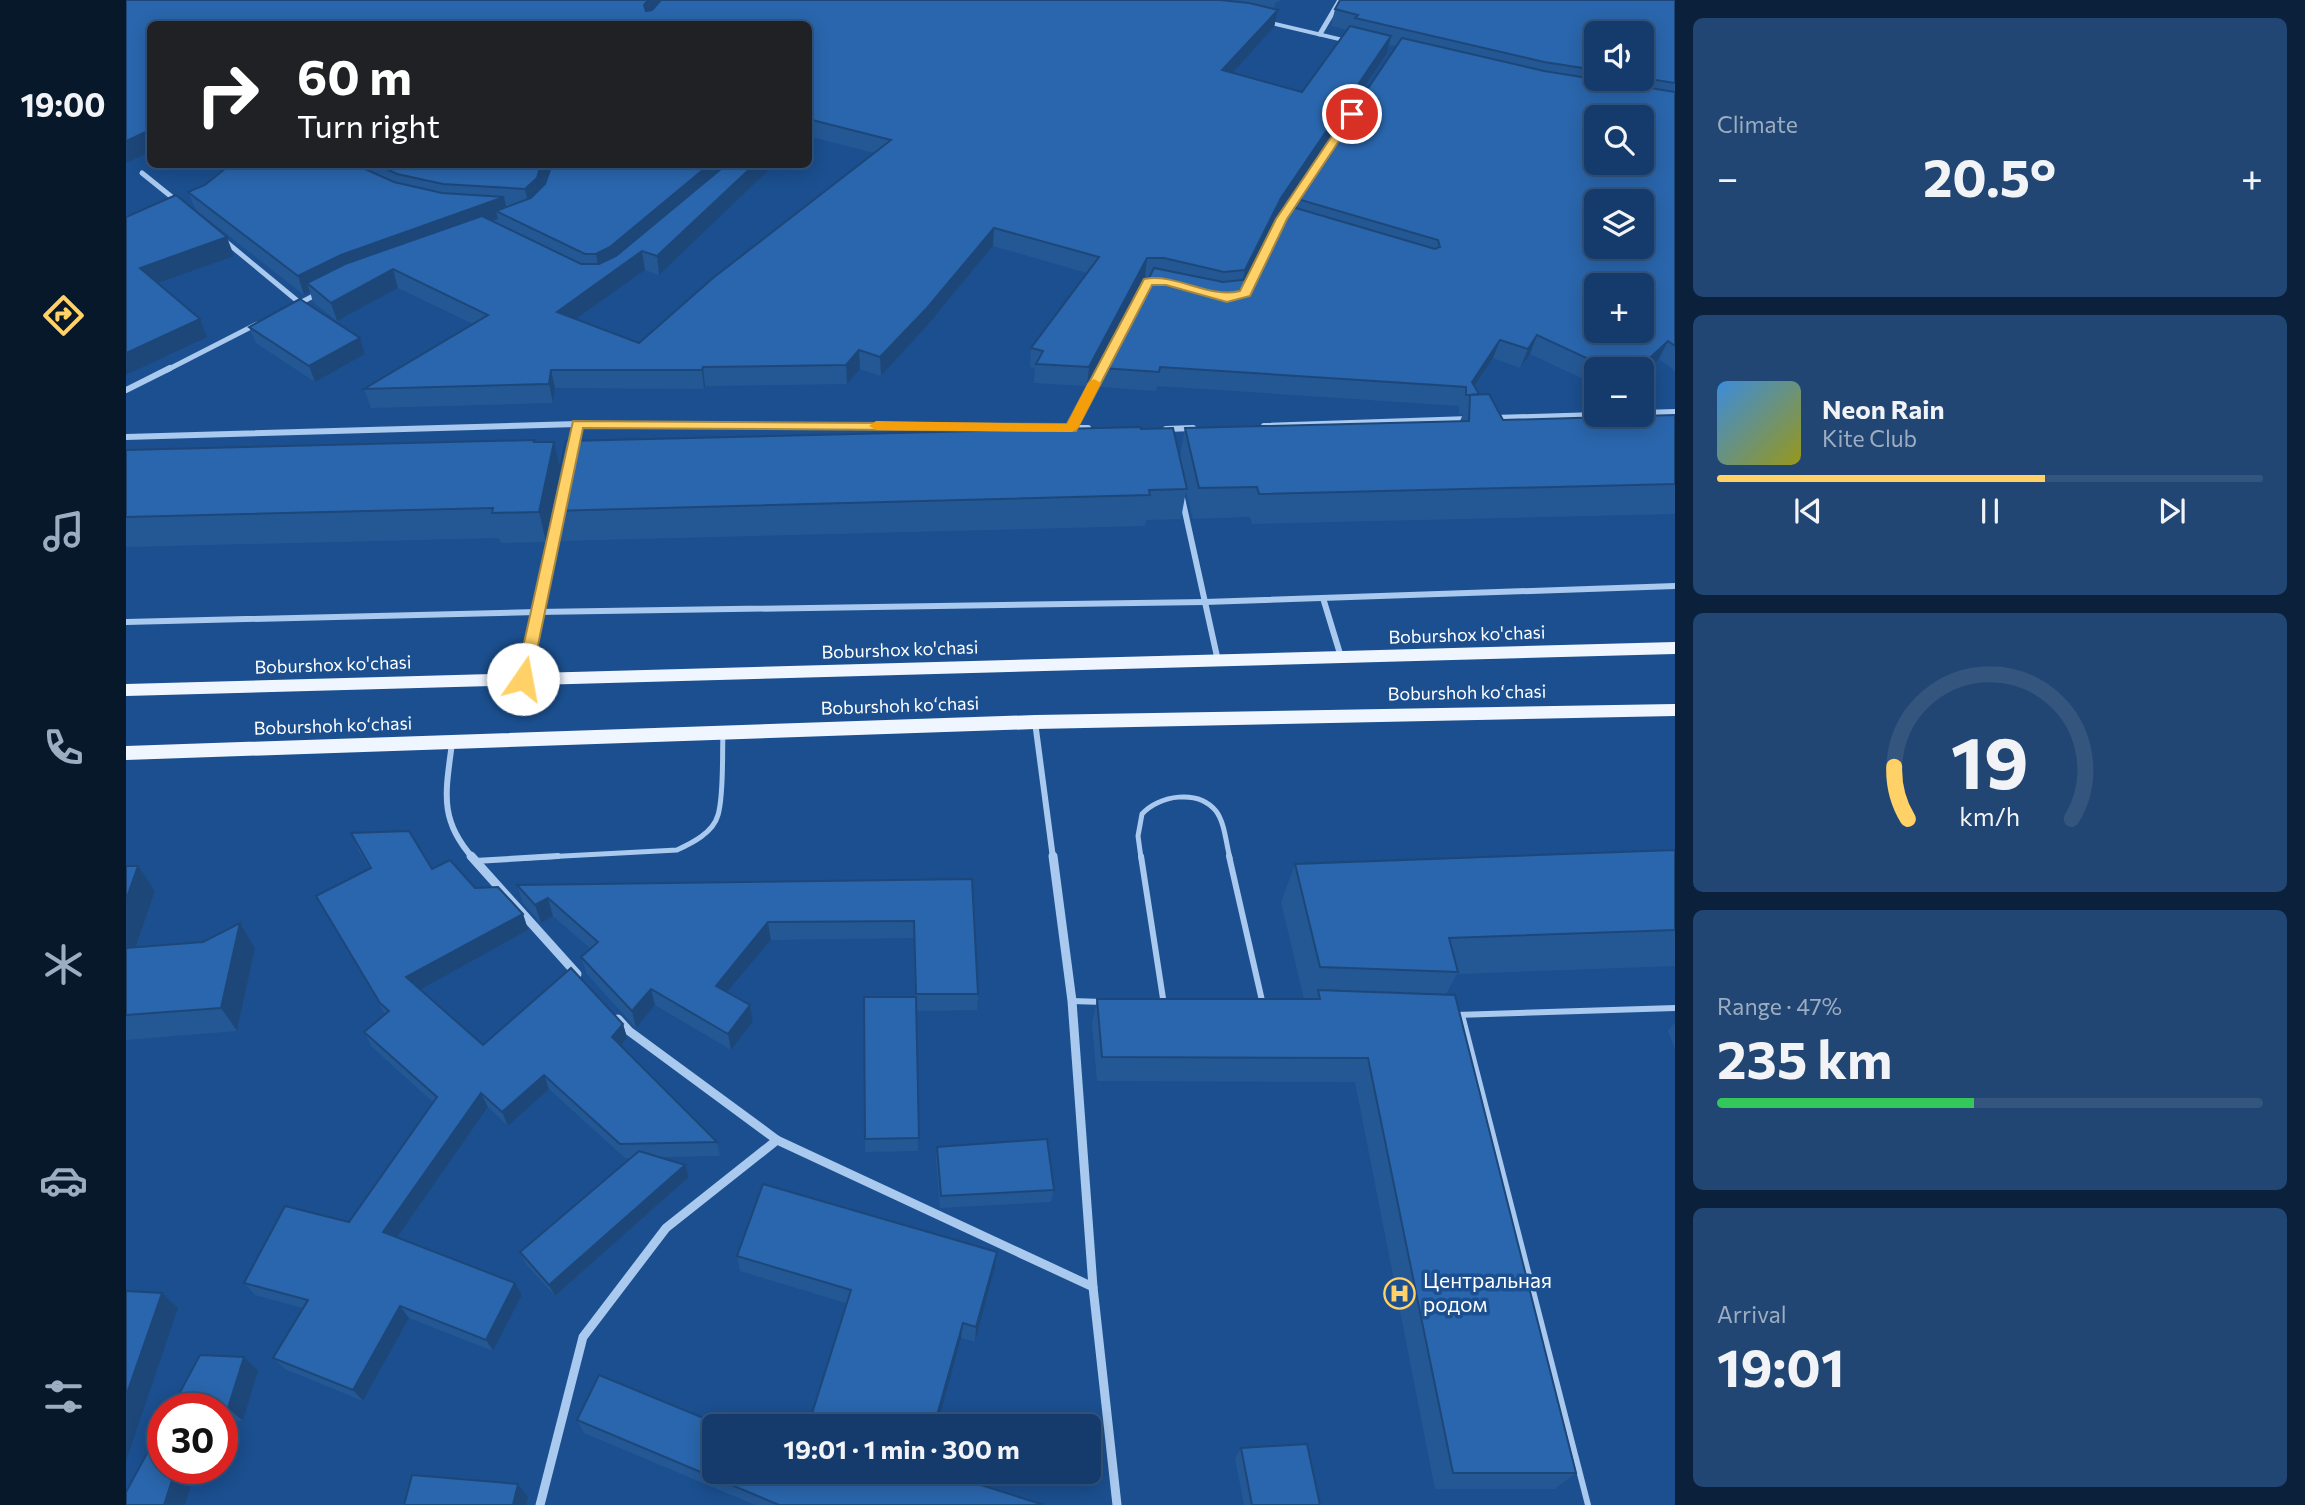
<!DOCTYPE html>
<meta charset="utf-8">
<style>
body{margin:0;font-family:Commissioner,sans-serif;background:#214673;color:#f1f3f6;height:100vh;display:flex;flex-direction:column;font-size:26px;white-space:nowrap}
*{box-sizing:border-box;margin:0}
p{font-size:23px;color:#9dadc1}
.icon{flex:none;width:38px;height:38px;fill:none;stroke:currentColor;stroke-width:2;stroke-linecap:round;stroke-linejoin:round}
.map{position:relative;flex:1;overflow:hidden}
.panel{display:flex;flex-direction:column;gap:18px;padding:18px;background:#0b203b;width:630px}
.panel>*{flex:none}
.hud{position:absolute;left:21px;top:21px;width:665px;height:147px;border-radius:10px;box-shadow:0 4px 18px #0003,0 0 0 2px #33557e;background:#202124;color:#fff;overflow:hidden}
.controls{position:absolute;left:1458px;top:21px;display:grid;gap:14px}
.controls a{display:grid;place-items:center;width:70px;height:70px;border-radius:10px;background:#143b6b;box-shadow:0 4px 18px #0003,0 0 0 2px #33557e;font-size:35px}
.speed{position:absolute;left:21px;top:1393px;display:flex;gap:14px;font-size:35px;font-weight:700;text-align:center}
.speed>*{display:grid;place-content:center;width:91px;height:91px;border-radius:50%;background:#143b6b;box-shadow:0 4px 18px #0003,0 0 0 2px #33557e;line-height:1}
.speed .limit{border:10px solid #d22;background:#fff;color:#111}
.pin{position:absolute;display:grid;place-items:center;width:60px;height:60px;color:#fff;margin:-30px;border:4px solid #fff;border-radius:50%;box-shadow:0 2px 7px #0007}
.me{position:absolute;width:77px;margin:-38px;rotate:12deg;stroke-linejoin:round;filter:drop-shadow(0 0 5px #0008)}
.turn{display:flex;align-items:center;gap:24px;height:147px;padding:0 35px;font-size:32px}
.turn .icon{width:91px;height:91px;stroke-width:2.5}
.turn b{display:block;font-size:49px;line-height:60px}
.big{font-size:52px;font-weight:700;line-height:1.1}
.panel .card{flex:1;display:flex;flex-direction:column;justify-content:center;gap:10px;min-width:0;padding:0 24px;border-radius:10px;background:#214673}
.panel .dial{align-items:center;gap:0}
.dial svg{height:182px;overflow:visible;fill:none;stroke:#33557e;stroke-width:7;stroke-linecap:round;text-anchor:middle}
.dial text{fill:#f1f3f6;stroke:none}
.song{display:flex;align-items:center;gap:21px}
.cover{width:84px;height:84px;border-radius:10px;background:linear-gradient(135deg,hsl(210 70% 55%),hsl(60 70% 35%))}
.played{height:7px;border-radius:4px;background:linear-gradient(90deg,#ffd166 60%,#33557e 60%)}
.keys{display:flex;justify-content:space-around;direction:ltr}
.heat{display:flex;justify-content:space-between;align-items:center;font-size:38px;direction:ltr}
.charge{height:10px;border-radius:5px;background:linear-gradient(90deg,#34c759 47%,#33557e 0)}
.trip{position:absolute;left:576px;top:1414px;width:399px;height:70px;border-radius:10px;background:#143b6b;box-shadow:0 4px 18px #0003,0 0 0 2px #33557e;font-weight:700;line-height:70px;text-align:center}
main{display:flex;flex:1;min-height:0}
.tab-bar{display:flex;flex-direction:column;width:126px;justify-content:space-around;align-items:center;background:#08182b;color:#9dadc1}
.tab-bar .icon{width:49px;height:49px}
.tab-bar .on{color:#ffd166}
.tab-bar b{font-size:32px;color:#f1f3f6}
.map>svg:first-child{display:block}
</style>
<main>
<nav class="tab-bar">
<b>19:00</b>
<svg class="icon on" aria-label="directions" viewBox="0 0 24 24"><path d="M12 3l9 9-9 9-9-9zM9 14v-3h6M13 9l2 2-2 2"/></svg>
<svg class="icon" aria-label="music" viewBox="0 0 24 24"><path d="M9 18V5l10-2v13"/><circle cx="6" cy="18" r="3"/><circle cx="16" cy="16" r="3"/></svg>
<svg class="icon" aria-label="phone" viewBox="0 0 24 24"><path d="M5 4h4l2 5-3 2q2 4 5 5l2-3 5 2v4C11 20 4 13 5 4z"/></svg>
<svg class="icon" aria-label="climate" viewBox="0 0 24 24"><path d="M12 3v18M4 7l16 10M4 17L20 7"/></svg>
<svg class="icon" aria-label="car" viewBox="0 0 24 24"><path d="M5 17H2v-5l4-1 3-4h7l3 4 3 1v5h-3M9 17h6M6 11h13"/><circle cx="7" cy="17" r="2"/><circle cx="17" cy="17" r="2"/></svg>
<svg class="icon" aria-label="filters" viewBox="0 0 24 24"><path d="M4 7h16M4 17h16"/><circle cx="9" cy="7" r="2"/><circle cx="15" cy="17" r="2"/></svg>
</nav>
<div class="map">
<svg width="1549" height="1505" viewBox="0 0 1549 1505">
<rect width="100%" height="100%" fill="#1b4f8f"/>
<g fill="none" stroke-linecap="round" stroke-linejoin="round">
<g stroke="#a9c9ee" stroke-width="5">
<path d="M400,858L551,850C566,843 587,833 592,815C598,795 596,755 597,733"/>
<path d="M1015,858L1012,836L1016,814C1033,795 1072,789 1090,811C1099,823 1100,844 1104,858"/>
</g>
<g stroke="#a9c9ee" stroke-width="6">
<path d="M1015,856L1038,1005"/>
<path d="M1103,856L1137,1005"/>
<path d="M349,861L432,856"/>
<path d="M946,1001L977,1002"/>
<path d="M1330,1015L1549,1008"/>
<path d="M1336,1015L1462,1505"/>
</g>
<g stroke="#a9c9ee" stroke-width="5">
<path d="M1194,34L1214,0"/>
<path d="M16,173L52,202"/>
<path d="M99,241L174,303"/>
<path d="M1122,286L1156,219L1172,195"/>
<path d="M170,305L193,293"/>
<path d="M41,370L131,324"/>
<path d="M975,370L1016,289L1025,280"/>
</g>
<g stroke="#a9c9ee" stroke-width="6">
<path d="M0,390L44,368"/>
<path d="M1516,413L1549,412"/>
<path d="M1369,418L1471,415"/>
<path d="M1138,426L1343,419"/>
<path d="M946,428L976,368"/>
<path d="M1040,429L1067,428"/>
<path d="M0,437L451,424L962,428"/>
<path d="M446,447L451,424"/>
<path d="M1056,498L1092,661"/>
<path d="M1197,598L1215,657"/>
<path d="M0,622L411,612L1079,602L1549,586"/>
<path d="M397,679L431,520"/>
<path d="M909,722L927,858"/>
<path d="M326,743C320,791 312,819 347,858"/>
</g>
<g stroke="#a9c9ee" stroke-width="9">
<path d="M345,856L451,974"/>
<path d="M927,856L946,1001L967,1287"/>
<path d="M492,1019L503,1031L651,1140L967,1287L991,1505"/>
<path d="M414,1505L457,1337L540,1228L651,1140"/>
</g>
<path fill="#a9c9ee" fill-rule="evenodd" d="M1132,18L1230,41L1234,43L1230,45L1132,22Z"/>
<g fill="#f0f6ff" fill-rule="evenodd">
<path d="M1549,642V654L0,696V684Z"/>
<path d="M1549,704V716L909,729L0,760V746L909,715Z"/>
</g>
</g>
<g fill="#245895" fill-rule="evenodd">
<path d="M0,0H1155L1149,3L1148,9L1152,10L1148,27L1106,73L1176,92L1221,30L1205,26L1209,9L1549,0V371L1533,359L1516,377V369H1470V385L1404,354L1394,368L1367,358L1349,387L1353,394L1377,420L1549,415V514L1126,524L1124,517L1067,519L1060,491L1055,519L1020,520L1019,526L432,541L426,515L420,542L375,543L373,538L0,547V450L409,442L434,468L1015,429L1054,457L1059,428L1334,421L1337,414H1333V406L1031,386L1030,391L974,387L976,368L1023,277H1019L961,386L908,383L909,368L904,367L905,348L961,273L867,246L801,326L755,376L734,369L721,384L579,386L578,389L429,388L427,403L245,408L238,389L347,324L272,288L211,321L187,302L184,292L178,295L70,210L62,192L79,185L105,164H425L418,185L601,164H649L533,275L519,270L451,319L513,343L748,153L682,136V24H24V152L0,163ZM1470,33H1516V79H1470ZM1263,45L1271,46L1168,198L1166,207L1125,279L1120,280L1152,216L1261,53Z"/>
<path d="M123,327L234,338L239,354L189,382L130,343Z"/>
<path d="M225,833L349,888L397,914L402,930L294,989L357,1045L497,1024L501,1038L495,1046L591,1142L594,1156L533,1157L563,1177L429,1296L400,1264L394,1252L505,1158H499L423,1089L382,1126L362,1107L271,1238L389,1283L396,1295L367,1351L283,1318L237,1401L159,1369L147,1358L177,1308L129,1295L118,1283L223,1222L307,1102L246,1047L238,1032L259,1014L190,896L244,869L232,850Z"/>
<path d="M1549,850V966L1331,974L1320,994L1450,1473L1429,1489H1309L1229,1082L971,1081L966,1024L971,999H1178L1155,902L1169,864Z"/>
<path d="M0,866L29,891L10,947L77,942L114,923L129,948L111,1031L0,1040Z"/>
<path d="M846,879L852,994L851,1010L790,1011L792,1151L739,1152V1139L789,997L788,938L645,940L602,992L624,1005L627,1022L605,1050L529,1005L510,1028L508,1026L461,974L455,957L465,949L427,916L415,923L397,903L391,885Z"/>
<path d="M1549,1022V1050L1542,1031Z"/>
<path d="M811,1147L928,1190L925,1202L814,1208L810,1159Z"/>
<path d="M871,1252L869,1267L849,1342L614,1271L611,1256Z"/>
<path d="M132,1371L117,1421L96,1420V1409H45Z"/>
<path d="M451,1420L588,1472L918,1505H629L458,1433Z"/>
<path d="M1115,1448L1194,1505H1118L1109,1458Z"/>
</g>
<g fill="#1d4779">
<path d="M522,0H538L520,22L518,5Z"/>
<path d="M1152,10L1148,27L1093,88L1096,70Z"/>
<path d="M1265,36L1261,53L1152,216L1115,288L1119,270L1155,198Z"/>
<path d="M24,130V152L0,163V141Z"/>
<path d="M415,164H425L414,196L403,208L399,189Z"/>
<path d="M584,164H600L473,273L470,254Z"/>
<path d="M629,164H649L533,275L531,256Z"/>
<path d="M378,197L382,215L370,211L372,219L221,273L181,283L184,292L178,295L172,276L215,255Z"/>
<path d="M868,228L867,246L801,326L755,376L754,357Z"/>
<path d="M101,237L108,256L23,286L14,268Z"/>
<path d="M516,251L519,270L435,330L431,312Z"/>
<path d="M1021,258L1019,277L961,386L963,367Z"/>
<path d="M267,269L272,288L211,321L205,303Z"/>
<path d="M74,319L81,337L0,375V353Z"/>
<path d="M1411,335L1404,354L1394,368L1402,349Z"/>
<path d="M234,338L239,354L189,382L183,366Z"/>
<path d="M1374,340L1367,358L1343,395L1346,382Z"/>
<path d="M1542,341L1533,359L1516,377V369H1512Z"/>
<path d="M733,350L734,369L721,384L720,365Z"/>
<path d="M577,367L579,386L578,389L576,370Z"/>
<path d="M425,370L429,388L427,403L423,384Z"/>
<path d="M428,442L435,472L425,511L426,515L420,542L413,512Z"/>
<path d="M12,866L29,891L1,973L0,971V900Z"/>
<path d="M422,898L427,916L415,923L409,905Z"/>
<path d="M397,914L402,930L288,993L280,977Z"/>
<path d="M642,922L645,940L593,1002L590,986Z"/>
<path d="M114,923L129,948L111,1031L95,1008Z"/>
<path d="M525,989L529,1005L510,1028L506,1011Z"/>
<path d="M624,1005L627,1022L605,1050L602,1034Z"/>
<path d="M497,1024L501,1038L490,1052L486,1037Z"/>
<path d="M418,1075L423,1089L382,1126L376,1112Z"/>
<path d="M355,1093L362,1107L266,1245L257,1232Z"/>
<path d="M559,1165L563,1177L429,1296L423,1285Z"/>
<path d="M871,1252L869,1267L849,1342L850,1327Z"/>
<path d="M389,1283L396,1295L367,1351L360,1340Z"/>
<path d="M36,1293L52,1308L0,1461V1396Z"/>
<path d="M274,1306L283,1318L237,1401L227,1390Z"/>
<path d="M837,1323L835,1338L811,1426H808Z"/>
<path d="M118,1357L132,1371L117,1421L102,1408Z"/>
<path d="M50,1468H70L59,1505H38Z"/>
<path d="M392,1484L402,1497L400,1505H387Z"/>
</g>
<g fill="#2a66ad" stroke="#1d4779" stroke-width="2" fill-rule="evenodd">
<path d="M0,0H522L518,5L520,11L526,10L535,0H1094L1123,3L1152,10L1096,70L1176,92L1224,26L1265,36L1155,198L1119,270L1098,272L1038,258H1021L963,367L910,364L917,351L905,348L973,257L868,228L801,308L754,357L733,350L720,365L577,367L576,370H425L423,384L238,389L362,315L267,269L205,303L181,283L219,264L356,216L455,264H473L490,256L601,164H629L531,256L516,251L431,312L513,343L587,278L765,140L682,119V24H24V130L0,141Z"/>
<path d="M1214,0H1549V83L1516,78V33H1470V70L1418,62L1229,18L1232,15L1209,9Z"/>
<path d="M1276,38L1418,71L1549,92V346L1542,341L1512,369H1484L1411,335L1402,349L1374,340L1346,382L1353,394L1344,395H1340V387L1034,367L1033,372L976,368L1028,268L1097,282L1125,279L1163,206L1309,249L1314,247L1312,240L1168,198ZM1470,117H1516V163H1470ZM1470,201H1516V247H1470ZM1470,285H1516V331H1470Z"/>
<path d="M105,164H228L268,182L316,193L378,197L215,255L172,276L62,192L79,185Z"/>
<path d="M250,164H415L411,178L399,189L317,184L271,174Z"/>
<path d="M426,164H584L484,247L470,254H459L370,211L405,198L419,184Z"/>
<path d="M50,195L101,237L14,268L74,319L0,353V217Z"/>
<path d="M174,299L234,338L183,366L123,327Z"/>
<path d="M1363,394L1377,420L1549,415V484L1133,494L1131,487L1073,488L1059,428L1343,421L1344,395Z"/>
<path d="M1015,427V429L1047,428L1061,489L1023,490L1024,495L425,511L440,441Z"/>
<path d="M409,440L408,442H428L413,512L366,513L367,508L0,517V450Z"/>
<path d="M283,831L306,869L324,860L349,888L372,887L397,914L280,977L357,1045L445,968L497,1024L486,1037L591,1142L494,1144L418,1075L376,1112L355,1093L257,1232L389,1283L360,1340L274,1306L227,1390L147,1358L182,1300L118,1283L159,1206L223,1222L311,1097L238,1032L263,1011L254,1003L190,896L245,868L225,833Z"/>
<path d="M1549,850V930L1323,938L1332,972L1194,967L1169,864Z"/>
<path d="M0,866H12L0,900Z"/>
<path d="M846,879L852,994H790L788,921L642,922L590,986L624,1005L602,1034L525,989L506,1011L455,957L472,942L422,898L409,905L391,885Z"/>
<path d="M114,923L95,1008L0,1015V948L77,942Z"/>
<path d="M1192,990L1329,995L1450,1473H1327L1242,1058L976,1057L971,999H1194Z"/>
<path d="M738,997H790L793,1138L739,1139Z"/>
<path d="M921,1139L928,1190L815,1196L811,1147Z"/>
<path d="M513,1151L559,1165L423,1285L394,1252Z"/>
<path d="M637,1184L871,1252L850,1327L837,1323L808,1426H682L725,1290L611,1256Z"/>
<path d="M0,1291L36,1293L0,1396Z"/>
<path d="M74,1355L118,1357L102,1408L70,1407L69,1409H45Z"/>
<path d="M473,1375L597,1426H588V1472H814L918,1505H653L451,1420Z"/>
<path d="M37,1424V1468H50L38,1505H0V1492Z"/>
<path d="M1181,1444L1194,1505H1126L1115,1448Z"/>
<path d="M286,1475L392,1484L387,1505H278Z"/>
</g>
<path fill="#ffd166" stroke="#a68842" stroke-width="2" d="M1222,112L1231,114L1161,219L1124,296L1101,302L1040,285H1026L950,431L457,428L405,679L403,683H392L390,679L447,421L941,424L1018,279C1051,273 1083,299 1114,291L1150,219Z"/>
<path fill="#f59e0b" d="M968,379L975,383L952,428L946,432L750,430L743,426L750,421L941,424L962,383Z"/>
<defs>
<symbol id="hospital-ring" viewBox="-11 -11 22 22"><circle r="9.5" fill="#1b4f8f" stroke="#ffd166" stroke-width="1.5"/><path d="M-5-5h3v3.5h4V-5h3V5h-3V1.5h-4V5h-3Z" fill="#ffd166"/></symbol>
</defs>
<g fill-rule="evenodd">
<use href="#hospital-ring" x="1256" y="1276" width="35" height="35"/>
</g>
<g text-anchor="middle" stroke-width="7" stroke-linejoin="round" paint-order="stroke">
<g font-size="18" fill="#fff" stroke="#1b4f8f">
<text transform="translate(1341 635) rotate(-2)" y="6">Boburshox ko'chasi</text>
<text transform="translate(774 650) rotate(-2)" y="6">Boburshox ko'chasi</text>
<text transform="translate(207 665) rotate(-2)" y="6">Boburshox ko'chasi</text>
<text transform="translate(1341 693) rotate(-1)" y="6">Boburshoh koʻchasi</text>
<text transform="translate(774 706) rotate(-2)" y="6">Boburshoh koʻchasi</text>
<text transform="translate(207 726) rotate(-2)" y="6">Boburshoh koʻchasi</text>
</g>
<g font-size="21" fill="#fff" stroke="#1b4f8f" text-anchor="start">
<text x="1297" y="1288">Центральная<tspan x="1297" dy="24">родом</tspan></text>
</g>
</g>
</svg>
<div class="controls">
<a><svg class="icon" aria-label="sound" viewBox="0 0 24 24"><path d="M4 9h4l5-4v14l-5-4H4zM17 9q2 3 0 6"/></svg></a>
<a><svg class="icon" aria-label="search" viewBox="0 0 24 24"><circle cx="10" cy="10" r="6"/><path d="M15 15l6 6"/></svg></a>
<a><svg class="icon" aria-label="layers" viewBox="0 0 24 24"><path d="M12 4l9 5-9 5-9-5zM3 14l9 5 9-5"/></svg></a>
<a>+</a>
<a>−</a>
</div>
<div class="speed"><div class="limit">30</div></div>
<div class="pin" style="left:1226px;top:114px;background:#d93025"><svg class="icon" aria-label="arrive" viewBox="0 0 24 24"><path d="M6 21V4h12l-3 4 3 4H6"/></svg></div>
<svg class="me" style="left:397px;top:679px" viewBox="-20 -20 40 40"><circle r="19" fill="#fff"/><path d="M0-13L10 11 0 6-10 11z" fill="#ffd166"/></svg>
<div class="trip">19:01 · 1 min · 300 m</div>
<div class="hud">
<div class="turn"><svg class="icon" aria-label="right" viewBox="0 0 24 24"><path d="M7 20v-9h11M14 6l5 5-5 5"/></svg><div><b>60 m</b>Turn right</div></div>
</div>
</div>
<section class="panel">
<div class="card"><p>Climate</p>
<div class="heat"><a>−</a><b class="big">20.5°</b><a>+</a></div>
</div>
<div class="card">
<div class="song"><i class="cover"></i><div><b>Neon Rain</b><p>Kite Club</p></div></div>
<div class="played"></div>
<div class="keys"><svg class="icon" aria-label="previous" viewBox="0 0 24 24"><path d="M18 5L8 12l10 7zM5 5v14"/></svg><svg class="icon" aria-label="pause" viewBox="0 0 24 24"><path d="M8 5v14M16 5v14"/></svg><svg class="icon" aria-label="next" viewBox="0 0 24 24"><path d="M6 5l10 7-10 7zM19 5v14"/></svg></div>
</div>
<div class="card dial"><svg viewBox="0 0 100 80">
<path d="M14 69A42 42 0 1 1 86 69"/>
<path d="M14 69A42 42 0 0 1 8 46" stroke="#ffd166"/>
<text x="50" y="56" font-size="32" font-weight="700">19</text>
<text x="50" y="72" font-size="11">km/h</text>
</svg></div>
<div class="card"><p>Range · 47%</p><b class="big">235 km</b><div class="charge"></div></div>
<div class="card"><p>Arrival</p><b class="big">19:01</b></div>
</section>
</main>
